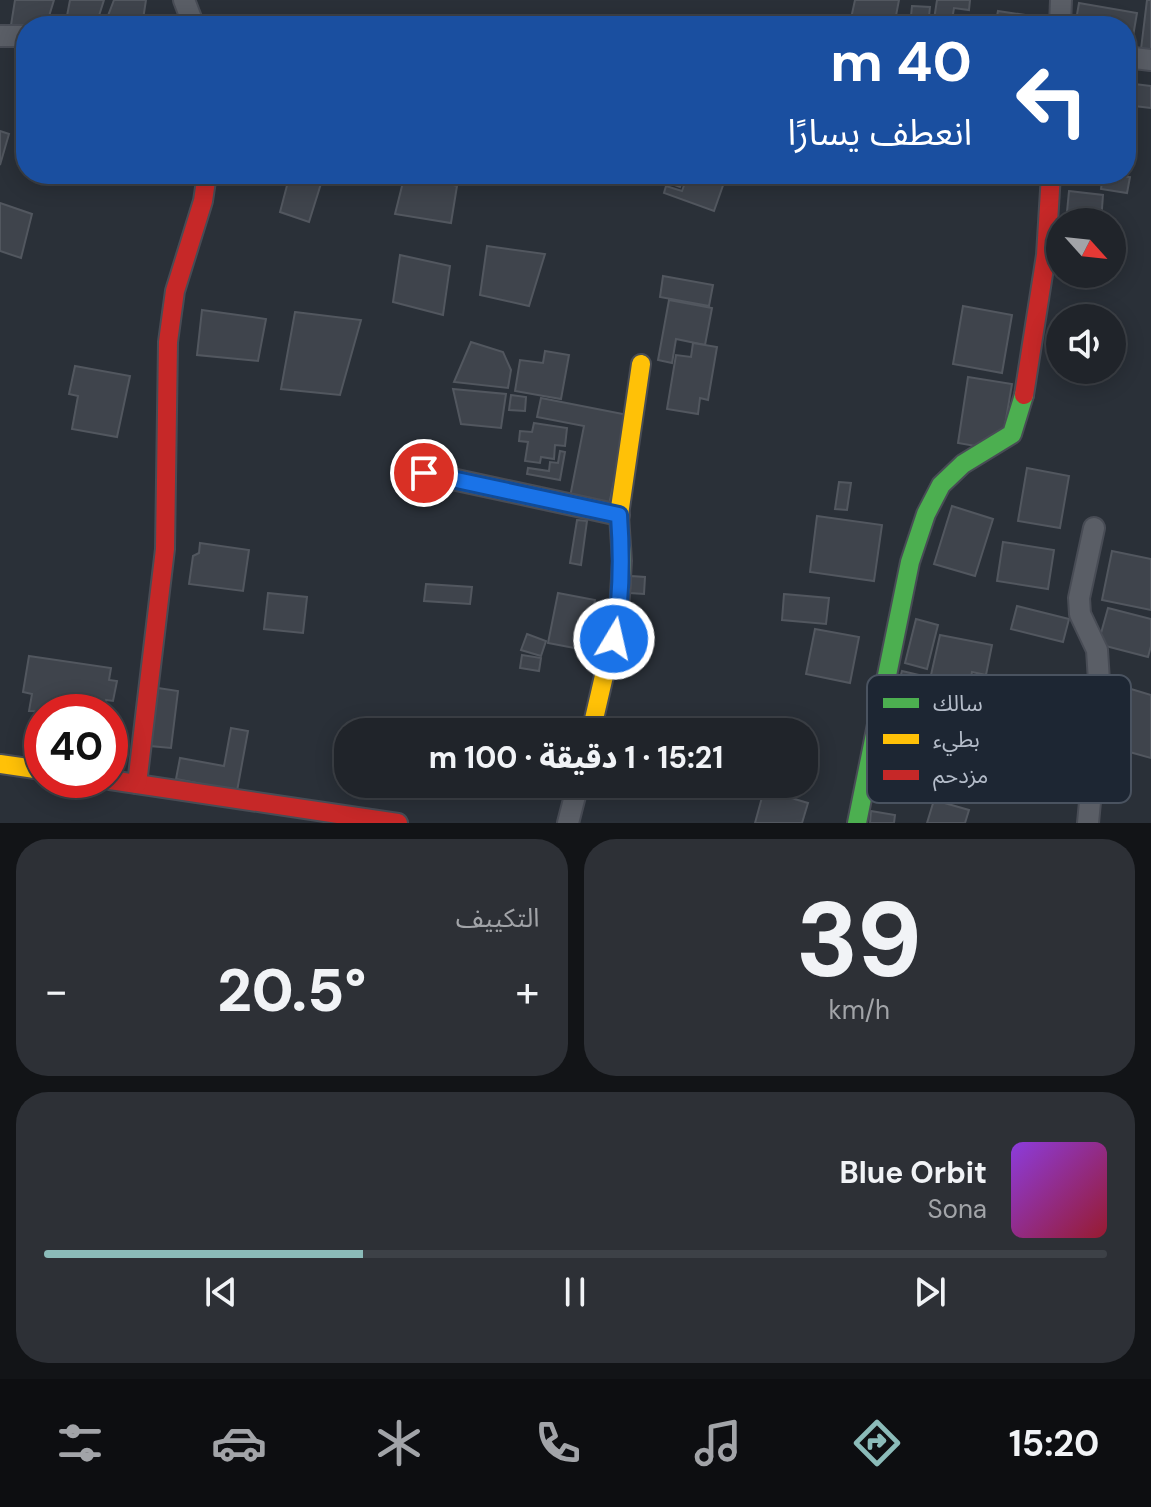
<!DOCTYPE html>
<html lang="ar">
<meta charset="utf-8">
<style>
body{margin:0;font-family:"DM Sans","Noto Sans Arabic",sans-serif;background:#2d3036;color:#f1f3f6;direction:rtl;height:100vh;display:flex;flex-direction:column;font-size:30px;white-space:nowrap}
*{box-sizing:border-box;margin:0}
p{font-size:26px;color:#a2a4a8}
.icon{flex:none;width:44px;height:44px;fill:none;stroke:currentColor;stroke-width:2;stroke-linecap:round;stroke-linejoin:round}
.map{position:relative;height:823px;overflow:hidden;direction:ltr}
.side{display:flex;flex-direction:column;gap:16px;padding:16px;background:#121417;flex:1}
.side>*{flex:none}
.top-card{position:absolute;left:16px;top:16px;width:1120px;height:168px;border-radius:32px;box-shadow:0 4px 20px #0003,0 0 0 2px #3d4147;direction:rtl;background:#1a4fa0;color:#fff;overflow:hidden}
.needle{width:52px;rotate:117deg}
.fabs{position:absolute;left:1046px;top:208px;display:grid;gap:16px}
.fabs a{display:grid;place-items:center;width:80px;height:80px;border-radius:50%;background:#20242a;box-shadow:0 4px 20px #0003,0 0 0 2px #3d4147;font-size:40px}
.speed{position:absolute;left:24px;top:694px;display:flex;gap:16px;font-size:40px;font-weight:700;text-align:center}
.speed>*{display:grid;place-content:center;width:104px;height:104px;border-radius:50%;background:#20242a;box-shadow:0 4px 20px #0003,0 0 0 2px #3d4147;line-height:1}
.speed .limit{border:12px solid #d22;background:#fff;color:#111}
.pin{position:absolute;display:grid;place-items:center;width:68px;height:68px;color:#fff;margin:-34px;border:4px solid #fff;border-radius:50%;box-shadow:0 2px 8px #0007}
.me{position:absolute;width:88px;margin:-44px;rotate:9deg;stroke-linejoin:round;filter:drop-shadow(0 0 6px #0008)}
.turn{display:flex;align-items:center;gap:28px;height:168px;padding:0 32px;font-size:36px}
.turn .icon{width:104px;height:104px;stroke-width:2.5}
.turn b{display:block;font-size:56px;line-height:68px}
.big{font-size:60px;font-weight:800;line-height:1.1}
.side .tile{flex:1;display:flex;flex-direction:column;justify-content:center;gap:12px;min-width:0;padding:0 28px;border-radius:32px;background:#2d3036}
.side .dial{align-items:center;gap:0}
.dial b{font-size:104px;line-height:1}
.song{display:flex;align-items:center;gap:24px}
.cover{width:96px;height:96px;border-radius:12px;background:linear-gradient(135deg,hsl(270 70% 55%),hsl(350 70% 35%))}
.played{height:8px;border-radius:4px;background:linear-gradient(90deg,#8bbbb9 30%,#3d4147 30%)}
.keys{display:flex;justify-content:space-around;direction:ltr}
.heat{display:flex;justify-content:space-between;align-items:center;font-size:44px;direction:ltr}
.side .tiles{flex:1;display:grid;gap:16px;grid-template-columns:1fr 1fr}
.tile:last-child{grid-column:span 2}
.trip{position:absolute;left:334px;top:718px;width:484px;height:80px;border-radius:32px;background:#20242a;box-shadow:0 4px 20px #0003,0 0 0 2px #3d4147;font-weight:800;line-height:80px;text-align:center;direction:rtl}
.tabs{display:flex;height:128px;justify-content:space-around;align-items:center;background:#0d0e11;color:#a2a4a8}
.tabs .icon{width:56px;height:56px}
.tabs .active{color:#8bbbb9}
.tabs b{font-size:36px;color:#f1f3f6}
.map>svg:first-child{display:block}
</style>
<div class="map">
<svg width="1151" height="823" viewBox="0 0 1151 823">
<rect width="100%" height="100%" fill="#2a3038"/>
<g fill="#3f444c" stroke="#52575f" stroke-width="2">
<path d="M15,0H54L46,26L11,25Z"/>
<path d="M70,0H104L97,22L66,21Z"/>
<path d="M114,0H146L142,26L106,21Z"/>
<path d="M855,0H899L894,26L850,23Z"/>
<path d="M937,0H970L969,10L954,8L951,26H933Z"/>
<path d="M1147,0H1151V50L1141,49Z"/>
<path d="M1079,3L1137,13L1130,54H1126V26H1075Z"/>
<path d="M912,6L930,7L928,26H910Z"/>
<path d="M998,11L1039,17L1038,26H995Z"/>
<path d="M1126,83L1151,86V108L1126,105Z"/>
<path d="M0,131L9,134L0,165Z"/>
<path d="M290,174H324L309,222L280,212Z"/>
<path d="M405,174H415L457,186L451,223L395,214Z"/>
<path d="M653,174H685L680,187L652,177Z"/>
<path d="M688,174H727L714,211L664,193L666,186L682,191Z"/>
<path d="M1103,174L1130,177L1127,193L1101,189Z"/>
<path d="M1069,191L1103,195L1101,222H1066Z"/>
<path d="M0,203L32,214L21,258L0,251Z"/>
<path d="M487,246L545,254L529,306L480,295Z"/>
<path d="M400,255L450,266L443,315L393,302Z"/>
<path d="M663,276L713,285L709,306L660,297Z"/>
<path d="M669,300L712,308L705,345L676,339L672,363L658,360Z"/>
<path d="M963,306L1012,315L1002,373L953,364Z"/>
<path d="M202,310L266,319L258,361L197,355Z"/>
<path d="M295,312L361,320L340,395L281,389Z"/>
<path d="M471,342L503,352L511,370L508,388L454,382Z"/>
<path d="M693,343L717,347L708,400L700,398L698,414L667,409L676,355L691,357Z"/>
<path d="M545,351L569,355L561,399L515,391L520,360L543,363Z"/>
<path d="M75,366L130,376L117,437L72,429L78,396L69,394Z"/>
<path d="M968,377L1012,384L1004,431L981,447L958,443Z"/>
<path d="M453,389L506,394L501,428L461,424Z"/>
<path d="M511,395L526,397L525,411L509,410Z"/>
<path d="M541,398L628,415L609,505L570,497L584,426L537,417Z"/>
<path d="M534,423L567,428L565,446L555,445L554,459L541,457L540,463L525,461L528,442L519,441L520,431L532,432Z"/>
<path d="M560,451L565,452L560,480L527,474L528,468L549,471L550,462L558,463Z"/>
<path d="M1027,468L1069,476L1060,528L1018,521Z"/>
<path d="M839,482L851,483L847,510L835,509Z"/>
<path d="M952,506L993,519L975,576L934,564Z"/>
<path d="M817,516L882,525L874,581L810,572Z"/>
<path d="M577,520L587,521L581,565L570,563Z"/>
<path d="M1003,542L1054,550L1048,589L997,581Z"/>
<path d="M200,543L249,550L243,591L189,584L193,556L199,553Z"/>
<path d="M1112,551L1151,559V610L1102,600Z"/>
<path d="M631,576L645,577L644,594L630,593Z"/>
<path d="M426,584L472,587L470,604L424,601Z"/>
<path d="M268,593L307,597L303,633L264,629Z"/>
<path d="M558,593L595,600L585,650L548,643Z"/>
<path d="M784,594L829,598L826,624L782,620Z"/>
<path d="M1017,606L1069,619L1063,642L1011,629Z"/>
<path d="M1108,608L1151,619V646L1148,657L1098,644Z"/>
<path d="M916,619L938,625L927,669L905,663Z"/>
<path d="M815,629L859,637L850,683L806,674Z"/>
<path d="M527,634L546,641L541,656L521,650Z"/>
<path d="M940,635L992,645L986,675L972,672L970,683L931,675Z"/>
<path d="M522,655L541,658L539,671L520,668Z"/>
<path d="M29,656L111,668L109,680L117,681L113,701L106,700L104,712L29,711L32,694L23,692Z"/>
<path d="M902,671L936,679L928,711L893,703Z"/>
<path d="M158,688L178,691L171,748L150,746Z"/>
<path d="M1131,689L1151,695V758L1115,748Z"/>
<path d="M620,723L642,728L641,732H618Z"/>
<path d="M231,728L248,731L237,791L176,779L180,758L224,766Z"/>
<path d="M764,790L808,803L802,823H755Z"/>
<path d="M934,800L969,810L965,823H927Z"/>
<path d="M871,811L895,815L894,823H870Z"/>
</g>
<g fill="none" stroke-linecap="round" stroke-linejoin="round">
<defs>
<g id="street">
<path d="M184,0L194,26"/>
<path d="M1060,26L1061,0"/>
<path d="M0,36H26"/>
<path d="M1126,57L1151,60"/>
<path d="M424,473L619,515"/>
<path d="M568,823L578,784"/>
<path d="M1088,823L1100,696L1097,650L1080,614L1079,598L1094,528"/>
</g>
<path id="fast" d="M857,823L910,562L926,514L941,485L963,464L1012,434L1024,395"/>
<g id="slow">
<path d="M591,732L619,611L622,561L619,515L641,364"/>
<path d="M0,764L42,770"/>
</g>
<g id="jam">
<path d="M1024,395L1046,255L1051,174"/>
<path d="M110,780L398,823"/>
<path d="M137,784L165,549L168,342L175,291L203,201L207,174"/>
</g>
</defs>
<use href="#street" stroke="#484c55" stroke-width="24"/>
<use href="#fast" stroke="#484c55" stroke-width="22"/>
<use href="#slow" stroke="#484c55" stroke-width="22"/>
<use href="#jam" stroke="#484c55" stroke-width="22"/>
<use href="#street" stroke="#5a5e66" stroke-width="20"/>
<use href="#fast" stroke="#4caf50" stroke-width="18"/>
<use href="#slow" stroke="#ffc107" stroke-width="18"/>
<use href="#jam" stroke="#c62828" stroke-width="18"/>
</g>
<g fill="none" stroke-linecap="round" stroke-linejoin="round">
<defs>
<path id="route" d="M424,473L619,515C622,557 622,598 614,639"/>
</defs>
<use href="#route" stroke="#114b97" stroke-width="20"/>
<use href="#route" stroke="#1a73e8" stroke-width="14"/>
</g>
<rect x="867" y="675" width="264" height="128" rx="12" fill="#1d2633" stroke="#4a5360" stroke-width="2"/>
<rect x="883" y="698" width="36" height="10" fill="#4caf50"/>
<rect x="883" y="734" width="36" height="10" fill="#ffc107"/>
<rect x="883" y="770" width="36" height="10" fill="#c62828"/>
<g font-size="22" fill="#b4bcc9">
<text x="933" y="711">سالك</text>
<text x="933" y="747">بطيء</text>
<text x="933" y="783">مزدحم</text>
</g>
</svg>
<div class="fabs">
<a><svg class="needle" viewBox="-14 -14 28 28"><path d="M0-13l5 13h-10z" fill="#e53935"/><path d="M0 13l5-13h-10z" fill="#a2a4a8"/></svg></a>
<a><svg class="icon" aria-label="sound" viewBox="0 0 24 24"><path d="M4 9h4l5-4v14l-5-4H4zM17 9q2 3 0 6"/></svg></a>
</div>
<div class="speed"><div class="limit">40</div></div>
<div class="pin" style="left:424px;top:473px;background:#d93025"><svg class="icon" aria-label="arrive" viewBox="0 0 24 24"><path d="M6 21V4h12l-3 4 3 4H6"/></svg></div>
<svg class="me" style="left:614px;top:639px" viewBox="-20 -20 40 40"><circle r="17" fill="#1a73e8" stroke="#fff" stroke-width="3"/><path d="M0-11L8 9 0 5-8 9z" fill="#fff"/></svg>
<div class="trip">15:21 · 1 دقيقة · 100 m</div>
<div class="top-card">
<div class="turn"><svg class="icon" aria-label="left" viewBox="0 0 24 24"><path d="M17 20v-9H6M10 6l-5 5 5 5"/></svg><div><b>40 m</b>انعطف يسارًا</div></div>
</div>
</div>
<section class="side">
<div class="tiles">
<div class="tile dial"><b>39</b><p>km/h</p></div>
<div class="tile"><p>التكييف</p>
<div class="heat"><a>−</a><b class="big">20.5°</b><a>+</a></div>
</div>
<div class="tile">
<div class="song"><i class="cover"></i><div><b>Blue Orbit</b><p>Sona</p></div></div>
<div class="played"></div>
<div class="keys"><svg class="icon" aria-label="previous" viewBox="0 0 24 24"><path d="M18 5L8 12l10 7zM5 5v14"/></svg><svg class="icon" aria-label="pause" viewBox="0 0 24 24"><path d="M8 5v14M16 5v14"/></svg><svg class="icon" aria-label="next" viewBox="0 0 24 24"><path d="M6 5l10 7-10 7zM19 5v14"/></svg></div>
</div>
</div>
</section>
<nav class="tabs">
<b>15:20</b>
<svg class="icon active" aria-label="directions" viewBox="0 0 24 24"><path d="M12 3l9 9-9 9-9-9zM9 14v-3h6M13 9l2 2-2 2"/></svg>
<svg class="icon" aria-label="music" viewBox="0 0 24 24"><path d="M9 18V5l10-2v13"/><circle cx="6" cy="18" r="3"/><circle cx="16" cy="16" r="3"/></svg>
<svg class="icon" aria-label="phone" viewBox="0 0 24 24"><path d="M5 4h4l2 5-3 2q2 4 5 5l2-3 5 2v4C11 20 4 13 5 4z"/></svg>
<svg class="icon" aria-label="climate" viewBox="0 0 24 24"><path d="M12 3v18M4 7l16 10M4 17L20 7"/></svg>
<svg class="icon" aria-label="car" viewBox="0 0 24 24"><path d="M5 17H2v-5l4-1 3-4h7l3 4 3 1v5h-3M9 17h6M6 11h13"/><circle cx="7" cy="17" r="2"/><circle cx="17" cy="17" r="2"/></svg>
<svg class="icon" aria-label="filters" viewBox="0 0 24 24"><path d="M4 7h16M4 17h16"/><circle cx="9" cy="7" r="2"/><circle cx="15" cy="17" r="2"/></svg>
</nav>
